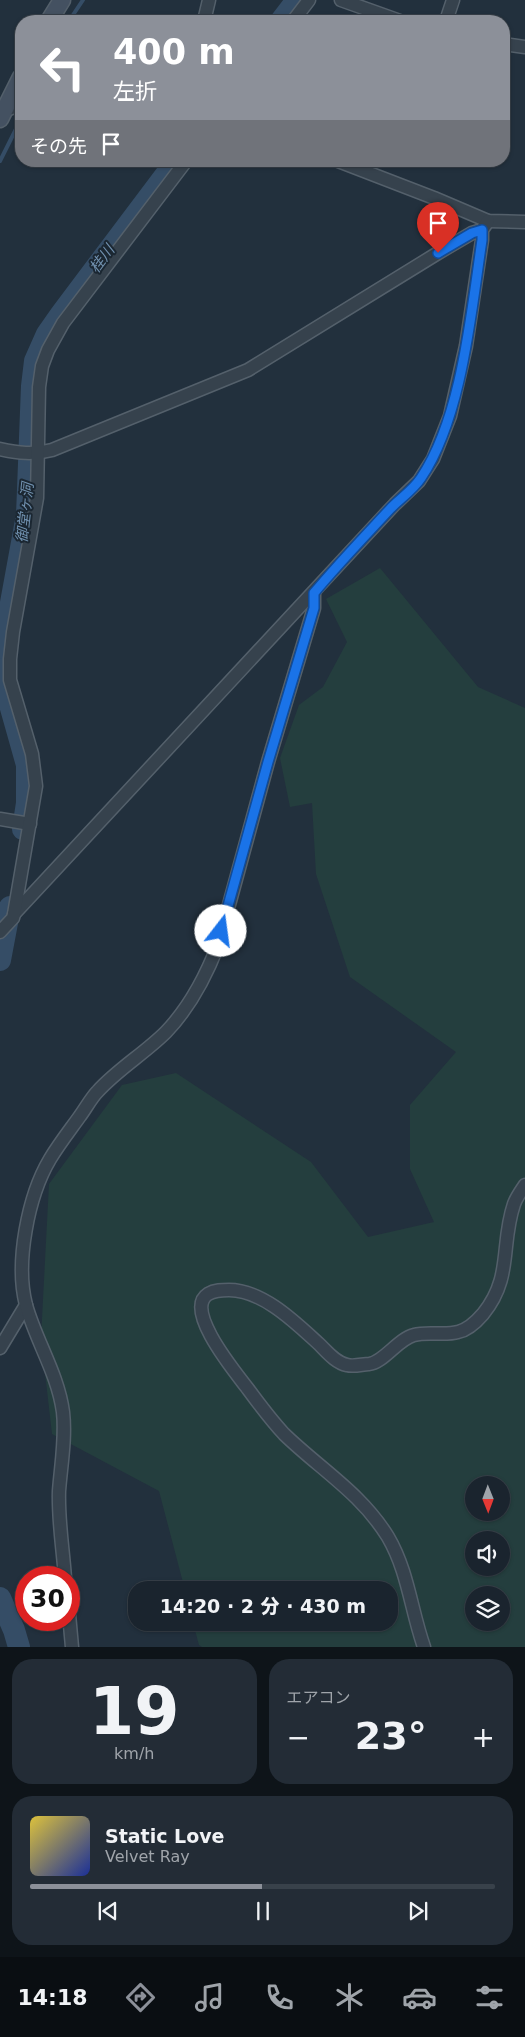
<!DOCTYPE html>
<html lang="ja">
<meta charset="utf-8">
<style>
body{margin:0;font-family:"DejaVu Sans","Noto Sans JP",sans-serif;background:#232c36;color:#f1f3f6;height:100vh;display:flex;flex-direction:column;font-size:19px;white-space:nowrap}
*{box-sizing:border-box;margin:0}
p{font-size:16px;color:#9fa4aa}
.icon{flex:none;width:28px;height:28px;fill:none;stroke:currentColor;stroke-width:2;stroke-linecap:round;stroke-linejoin:round}
.map{position:relative;height:1647px;overflow:hidden}
.side{display:flex;flex-direction:column;gap:12px;padding:12px;background:#0e1419;flex:1}
.side>*{flex:none}
.guide{position:absolute;left:15px;top:15px;width:495px;height:152px;border-radius:20px;box-shadow:0 1px 4px #0004,0 0 0 1px #38414a;background:#8c9099;color:#fff;overflow:hidden}
.needle{width:32px;rotate:179deg}
.fabs{position:absolute;left:465px;top:1476px;display:grid;gap:10px}
.fabs a{display:grid;place-items:center;width:45px;height:45px;border-radius:50%;background:#1a242e;box-shadow:0 1px 4px #0004,0 0 0 1px #38414a;font-size:25px}
.speed{position:absolute;left:15px;top:1566px;display:flex;gap:10px;font-size:25px;font-weight:700;text-align:center}
.speed>*{display:grid;place-content:center;width:65px;height:65px;border-radius:50%;background:#1a242e;box-shadow:0 1px 4px #0004,0 0 0 1px #38414a;line-height:1}
.speed .limit{border:8px solid #d22;background:#fff;color:#111}
.pin{position:absolute;display:grid;place-items:center;width:42px;height:42px;color:#fff;margin:-51px -21px;border-radius:50% 50% 50% 0;rotate:-45deg;box-shadow:0 0 5px #0007}
.pin .icon{rotate:45deg}
.me{position:absolute;width:55px;margin:-28px;rotate:15deg;stroke-linejoin:round;filter:drop-shadow(0 0 4px #0008)}
.turn{display:flex;align-items:center;gap:18px;height:105px;padding:0 15px;font-size:22px}
.turn .icon{width:65px;height:65px;stroke-width:2.5}
.turn b{display:block;font-size:35px;line-height:42px}
.then{display:flex;align-items:center;height:48px;padding:0 15px;background:#0003;gap:10px;font-size:19px}
.big{font-size:38px;font-weight:800;line-height:1.1}
.side .card{flex:1;display:flex;flex-direction:column;justify-content:center;gap:8px;min-width:0;padding:0 18px;border-radius:20px;background:#232c36}
.side .dial{align-items:center;gap:0}
.dial b{font-size:65px;line-height:1}
.song{display:flex;align-items:center;gap:15px}
.cover{width:60px;height:60px;border-radius:8px;background:linear-gradient(135deg,hsl(50 70% 55%),hsl(230 70% 35%))}
.played{height:5px;border-radius:2px;background:linear-gradient(90deg,#8c9099 50%,#38414a 50%)}
.keys{display:flex;justify-content:space-around;direction:ltr}
.heat{display:flex;justify-content:space-between;align-items:center;font-size:28px;direction:ltr}
.side .tiles{flex:1;display:grid;gap:12px;grid-template-columns:1fr 1fr}
.card:last-child{grid-column:span 2}
.trip{position:absolute;left:128px;top:1581px;width:270px;height:50px;border-radius:20px;background:#1a242e;box-shadow:0 1px 4px #0004,0 0 0 1px #38414a;font-weight:800;line-height:50px;text-align:center}
.menu{display:flex;height:80px;justify-content:space-around;align-items:center;background:#0a0e12;color:#9fa4aa}
.menu .icon{width:35px;height:35px}
.menu .on{color:#8c9099}
.menu b{font-size:22px;color:#f1f3f6}
.map>svg:first-child{display:block}
</style>
<div class="map">
<svg width="525" height="1647" viewBox="0 0 525 1647">
<rect width="100%" height="100%" fill="#22303d"/>
<path fill="#243e3e" fill-rule="evenodd" d="M380,568L478,687L525,708V1647H202L199,1645L193,1623L389,1622V1590H185L159,1491L52,1434L41,1338L49,1184L122,1085L176,1073L311,1162L368,1237L434,1222L410,1169V1105L456,1052L350,977L316,874L312,803L290,807L280,758L299,705L323,687L347,642L326,599ZM474,1485H501V1512H474ZM474,1540H501V1568H474ZM474,1595H501V1622H474Z"/>
<g fill="none" stroke-linecap="round" stroke-linejoin="round">
<g stroke="#354d66" stroke-width="4">
<path d="M69,21L83,0"/>
<path d="M0,161L21,119"/>
</g>
<g stroke="#354d66" stroke-width="22">
<path d="M281,21L297,0"/>
<path d="M0,663L27,515L32,386L35,361L47,334L61,314L176,161"/>
<path d="M0,669L27,765V803L23,829"/>
<path d="M0,960L10,907"/>
<path d="M0,1598L14,1630L19,1647"/>
</g>
<defs>
<g id="street">
<path d="M341,0L400,21"/>
<path d="M204,21L209,0"/>
<path d="M293,21L309,0"/>
<path d="M446,21L453,0"/>
<path d="M504,44L525,47"/>
<path d="M5,110L21,105"/>
<path d="M338,161L434,198L488,221L525,222"/>
<path d="M0,449C18,453 33,455 52,450L248,370L438,253L472,233L482,230"/>
<path d="M0,819L30,824"/>
<path d="M14,914L395,504L419,481L433,459L450,416L466,346L482,240V230L488,221"/>
<path d="M0,932L13,918L14,914L36,786L32,754L10,680V659L13,632L37,498L39,387L42,366L48,350L63,323L186,161"/>
<path d="M0,1348L26,1305"/>
<path d="M65,1578C63,1549 58,1520 59,1491C61,1465 66,1438 63,1412C58,1374 36,1341 26,1305C15,1263 28,1196 50,1159C59,1144 70,1130 80,1116C86,1108 91,1098 98,1091C118,1069 145,1053 166,1032C190,1007 206,976 218,945L268,762L314,608V593"/>
<path d="M69,1614L72,1647"/>
<path d="M424,1647C411,1610 408,1571 388,1537C361,1493 320,1469 284,1434C271,1420 259,1404 248,1389C236,1373 183,1310 208,1294C215,1290 222,1290 229,1290C263,1290 296,1323 319,1344C327,1352 336,1363 347,1365C354,1367 363,1364 369,1364C383,1363 398,1339 414,1335C428,1331 444,1336 458,1332C467,1330 477,1321 483,1314C513,1277 500,1245 514,1204C516,1198 521,1191 525,1185"/>
</g>
<g id="secondary">
<path d="M49,21L62,0"/>
<path d="M0,119L21,77"/>
</g>
</defs>
<use href="#street" stroke="#54606b" stroke-width="15"/>
<use href="#secondary" stroke="#54606b" stroke-width="19"/>
<use href="#street" stroke="#36424d" stroke-width="12"/>
<use href="#secondary" stroke="#445161" stroke-width="16"/>
</g>
<g fill="none" stroke-linecap="round" stroke-linejoin="round">
<defs>
<path id="route" d="M221,931L268,762L314,608V593C339,563 365,536 391,508C401,498 413,490 421,478C462,417 471,313 482,240V230L472,233L438,253"/>
</defs>
<use href="#route" stroke="#114b97" stroke-width="12"/>
<use href="#route" stroke="#1a73e8" stroke-width="9"/>
</g>
<g text-anchor="middle" stroke-width="4" stroke-linejoin="round" paint-order="stroke">
<g font-size="15" font-style="italic" fill="#7090ae" stroke="#1b2732">
<text transform="translate(102 259) rotate(-53)" y="5">桂川</text>
<text transform="translate(25 513) rotate(-84)" y="5">御堂ヶ洞</text>
</g>
</g>
</svg>
<div class="fabs">
<a><svg class="needle" viewBox="-14 -14 28 28"><path d="M0-13l5 13h-10z" fill="#e53935"/><path d="M0 13l5-13h-10z" fill="#9fa4aa"/></svg></a>
<a><svg class="icon" aria-label="sound" viewBox="0 0 24 24"><path d="M4 9h4l5-4v14l-5-4H4zM17 9q2 3 0 6"/></svg></a>
<a><svg class="icon" aria-label="layers" viewBox="0 0 24 24"><path d="M12 4l9 5-9 5-9-5zM3 14l9 5 9-5"/></svg></a>
</div>
<div class="speed"><div class="limit">30</div></div>
<div class="pin" style="left:438px;top:253px;background:#d93025"><svg class="icon" aria-label="arrive" viewBox="0 0 24 24"><path d="M6 21V4h12l-3 4 3 4H6"/></svg></div>
<svg class="me" style="left:221px;top:931px" viewBox="-20 -20 40 40"><circle r="19" fill="#fff"/><path d="M0-13L10 11 0 6-10 11z" fill="#1a73e8"/></svg>
<div class="trip">14:20 · 2 分 · 430 m</div>
<div class="guide">
<div class="turn"><svg class="icon" aria-label="left" viewBox="0 0 24 24"><path d="M17 20v-9H6M10 6l-5 5 5 5"/></svg><div><b>400 m</b>左折</div></div>
<div class="then">その先<svg class="icon" aria-label="arrive" viewBox="0 0 24 24"><path d="M6 21V4h12l-3 4 3 4H6"/></svg></div>
</div>
</div>
<section class="side">
<div class="tiles">
<div class="card dial"><b>19</b><p>km/h</p></div>
<div class="card"><p>エアコン</p>
<div class="heat"><a>−</a><b class="big">23°</b><a>+</a></div>
</div>
<div class="card">
<div class="song"><i class="cover"></i><div><b>Static Love</b><p>Velvet Ray</p></div></div>
<div class="played"></div>
<div class="keys"><svg class="icon" aria-label="previous" viewBox="0 0 24 24"><path d="M18 5L8 12l10 7zM5 5v14"/></svg><svg class="icon" aria-label="pause" viewBox="0 0 24 24"><path d="M8 5v14M16 5v14"/></svg><svg class="icon" aria-label="next" viewBox="0 0 24 24"><path d="M6 5l10 7-10 7zM19 5v14"/></svg></div>
</div>
</div>
</section>
<nav class="menu">
<b>14:18</b>
<svg class="icon on" aria-label="directions" viewBox="0 0 24 24"><path d="M12 3l9 9-9 9-9-9zM9 14v-3h6M13 9l2 2-2 2"/></svg>
<svg class="icon" aria-label="music" viewBox="0 0 24 24"><path d="M9 18V5l10-2v13"/><circle cx="6" cy="18" r="3"/><circle cx="16" cy="16" r="3"/></svg>
<svg class="icon" aria-label="phone" viewBox="0 0 24 24"><path d="M5 4h4l2 5-3 2q2 4 5 5l2-3 5 2v4C11 20 4 13 5 4z"/></svg>
<svg class="icon" aria-label="climate" viewBox="0 0 24 24"><path d="M12 3v18M4 7l16 10M4 17L20 7"/></svg>
<svg class="icon" aria-label="car" viewBox="0 0 24 24"><path d="M5 17H2v-5l4-1 3-4h7l3 4 3 1v5h-3M9 17h6M6 11h13"/><circle cx="7" cy="17" r="2"/><circle cx="17" cy="17" r="2"/></svg>
<svg class="icon" aria-label="filters" viewBox="0 0 24 24"><path d="M4 7h16M4 17h16"/><circle cx="9" cy="7" r="2"/><circle cx="15" cy="17" r="2"/></svg>
</nav>
